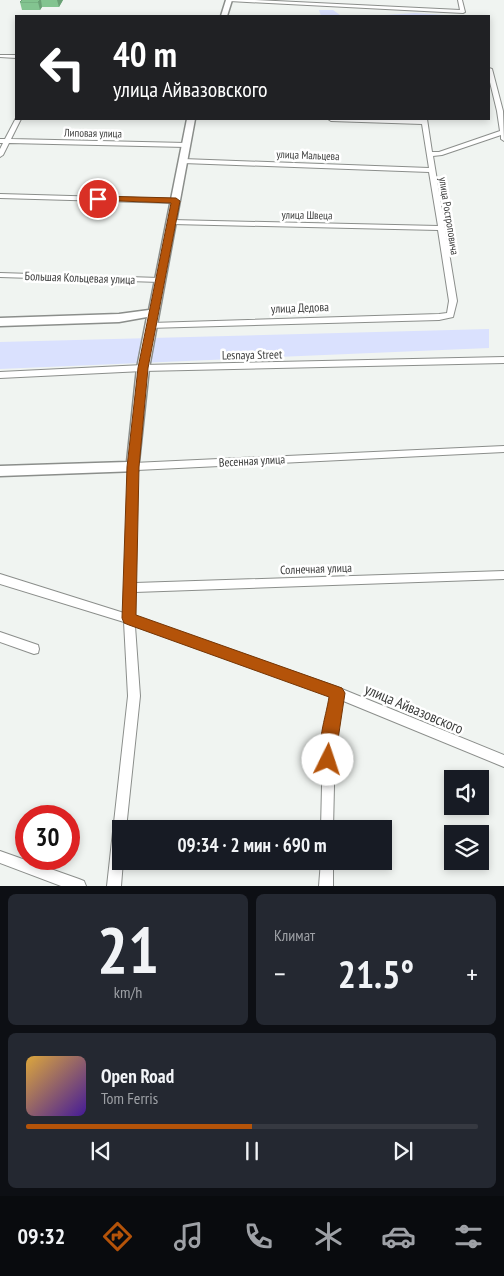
<!DOCTYPE html>
<html lang="ru">
<meta charset="utf-8">
<style>
body{margin:0;font-family:"PT Sans Narrow",sans-serif;background:#242831;color:#f1f3f6;height:100vh;display:flex;flex-direction:column;font-size:19px;white-space:nowrap}
*{box-sizing:border-box;margin:0}
p{font-size:16px;color:#9ea1a6}
.icon{flex:none;width:28px;height:28px;fill:none;stroke:currentColor;stroke-width:2;stroke-linecap:round;stroke-linejoin:round}
.map{position:relative;height:886px;overflow:hidden}
.sheet{display:flex;flex-direction:column;gap:8px;padding:8px;background:#0d0f14;flex:1}
.sheet>*{flex:none}
.banner{position:absolute;left:15px;top:15px;width:475px;height:105px;border-radius:0px;box-shadow:0 2px 8px #0003;background:#202124;color:#fff;overflow:hidden}
.tools{position:absolute;left:444px;top:770px;display:grid;gap:10px}
.tools a{display:grid;place-items:center;width:45px;height:45px;border-radius:0px;background:#171b24;box-shadow:0 2px 8px #0003;font-size:25px}
.speed{position:absolute;left:15px;top:805px;display:flex;gap:10px;font-size:25px;font-weight:700;text-align:center}
.speed>*{display:grid;place-content:center;width:65px;height:65px;border-radius:50%;background:#171b24;box-shadow:0 2px 8px #0003;line-height:1}
.speed .limit{border:8px solid #d22;background:#fff;color:#111}
.pin{position:absolute;display:grid;place-items:center;width:42px;height:42px;color:#fff;margin:-21px;border:2px solid #fff;border-radius:50%;box-shadow:0 1px 5px #0007}
.me{position:absolute;width:55px;margin:-28px;rotate:4deg;stroke-linejoin:round;filter:drop-shadow(0 0 4px #0008)}
.turn{display:flex;align-items:center;gap:18px;height:105px;padding:0 15px;font-size:22px}
.turn .icon{width:65px;height:65px;stroke-width:2.5}
.turn b{display:block;font-size:35px;line-height:42px}
.big{font-size:38px;font-weight:700;line-height:1.1}
.sheet .card{flex:1;display:flex;flex-direction:column;justify-content:center;gap:8px;min-width:0;padding:0 18px;border-radius:8px;background:#242831}
.sheet .dial{align-items:center;gap:0}
.dial b{font-size:65px;line-height:1}
.song{display:flex;align-items:center;gap:15px}
.cover{width:60px;height:60px;border-radius:8px;background:linear-gradient(135deg,hsl(40 70% 55%),hsl(260 70% 35%))}
.played{height:5px;border-radius:2px;background:linear-gradient(90deg,#b45309 50%,#363941 50%)}
.keys{display:flex;justify-content:space-around;direction:ltr}
.heat{display:flex;justify-content:space-between;align-items:center;font-size:28px;direction:ltr}
.sheet .tiles{flex:1;display:grid;gap:8px;grid-template-columns:1fr 1fr}
.card:last-child{grid-column:span 2}
.trip{position:absolute;left:112px;top:820px;width:280px;height:50px;border-radius:0px;background:#171b24;box-shadow:0 2px 8px #0003;font-weight:700;line-height:50px;text-align:center}
.menu{display:flex;height:80px;justify-content:space-around;align-items:center;background:#090b0e;color:#9ea1a6}
.menu .icon{width:35px;height:35px}
.menu .on{color:#b45309}
.menu b{font-size:22px;color:#f1f3f6}
.map>svg:first-child{display:block}
</style>
<div class="map">
<svg width="504" height="886" viewBox="0 0 504 886">
<rect width="100%" height="100%" fill="#f0f4f1"/>
<g fill="#dae1fe">
<path d="M319,10H333L340,15L369,16L415,13L460,16H321Z"/>
<path d="M489,329V348L0,369V342Z"/>
</g>
<g fill="none" stroke-linecap="round" stroke-linejoin="round">
<defs>
<g id="street">
<path d="M227,0H255L460,10L458,0H462L465,12L463,13L229,1Z"/>
<path d="M0,55H16V58L0,57Z"/>
<path d="M489,68L492,69L503,111L504,141L501,139V135L442,155L433,156L457,301L453,317L439,320L148,328L147,326L148,324L151,323L439,314L447,313L449,301L438,230L172,224L169,222L172,220L438,226L429,172L183,163L180,161L183,159L429,168L422,124L331,121L328,119L421,120V119H427L432,152H439L500,131L497,111L489,78Z"/>
<path d="M16,118L21,119L11,139L186,143L189,145L186,147L9,143L3,155L0,157V149L3,143H0V139H5Z"/>
<path d="M0,194L176,199L179,201L176,203L0,198Z"/>
<path d="M0,273L160,278L164,280L160,282L0,277Z"/>
<path d="M504,357V363L143,371L0,378V372L143,365Z"/>
<path d="M504,446V452L137,470L135,583L504,571V579L135,592L134,616L337,687L504,755V767L341,700L335,743L333,829H321L323,743L331,696L135,626L140,696L126,829H121V861H123L121,886H107L128,696L124,622L0,584V574L124,613L129,467L130,464L133,463Z"/>
<path d="M0,632L38,645L39,649L38,653L34,654L0,642Z"/>
<path d="M0,851L79,879L84,881L86,886H61L0,863Z"/>
<path d="M321,861H333V886H319Z"/>
</g>
<g id="secondary">
<path d="M226,0H232L227,16H221Z"/>
<path d="M187,119H195L149,368L138,471L0,476V466L127,462L137,368L147,317L119,322L0,326V318L119,314L149,310Z"/>
</g>
</defs>
<use href="#street" stroke="#8b8e8b" stroke-width="2"/>
<use href="#secondary" stroke="#8b8e8b" stroke-width="3"/>
<use href="#street" fill="#fff" fill-rule="evenodd"/>
<use href="#secondary" fill="#fff" fill-rule="evenodd"/>
</g>
<path fill="#83c490" d="M22,0H63L59,7H42L40,10H22L20,2Z"/>
<g fill="#6aa075">
<path d="M40,0H41L42,7L40,10L38,2Z"/>
<path d="M57,0H63L59,7Z"/>
</g>
<path fill="#98e4a7" stroke="#6aa075" d="M22,0H40L38,2H20Z"/>
<path fill="#b45309" stroke="#753606" d="M98,196L176,198L180,201L148,368L139,467L136,615L342,688L345,693L334,766L328,768L323,766C315,746 326,717 329,697L129,625L124,623L122,618L127,467L138,368L171,203L95,200V197Z"/>
<g text-anchor="middle" stroke-width="5" stroke-linejoin="round" paint-order="stroke">
<g font-size="11" fill="#3b3c3b" stroke="#fff">
<text transform="translate(93 133) rotate(1)" y="4">Липовая улица</text>
<text transform="translate(308 155) rotate(2)" y="4">улица Мальцева</text>
<text transform="translate(307 215) rotate(1)" y="4">улица Швеца</text>
<text transform="translate(449 216) rotate(81)" y="4">улица Ростроповича</text>
</g>
<g font-size="12" fill="#3b3c3b" stroke="#fff">
<text transform="translate(80 278) rotate(2)" y="4">Большая Кольцевая улица</text>
<text transform="translate(300 308) rotate(-2)" y="4">улица Дедова</text>
<text transform="translate(252 355) rotate(-1)" y="4">Lesnaya Street</text>
<text transform="translate(252 461) rotate(-3)" y="4">Весенная улица</text>
<text transform="translate(316 569) rotate(-2)" y="4">Солнечная улица</text>
</g>
<g font-size="15" fill="#3b3c3b" stroke="#fff">
<text transform="translate(414 709) rotate(23)" y="5">улица Айвазовского</text>
</g>
</g>
</svg>
<div class="tools">
<a><svg class="icon" aria-label="sound" viewBox="0 0 24 24"><path d="M4 9h4l5-4v14l-5-4H4zM17 9q2 3 0 6"/></svg></a>
<a><svg class="icon" aria-label="layers" viewBox="0 0 24 24"><path d="M12 4l9 5-9 5-9-5zM3 14l9 5 9-5"/></svg></a>
</div>
<div class="speed"><div class="limit">30</div></div>
<div class="pin" style="left:98px;top:199px;background:#d93025"><svg class="icon" aria-label="arrive" viewBox="0 0 24 24"><path d="M6 21V4h12l-3 4 3 4H6"/></svg></div>
<svg class="me" style="left:328px;top:760px" viewBox="-20 -20 40 40"><circle r="19" fill="#fff"/><path d="M0-13L10 11 0 6-10 11z" fill="#b45309"/></svg>
<div class="trip">09:34 · 2 мин · 690 m</div>
<div class="banner">
<div class="turn"><svg class="icon" aria-label="left" viewBox="0 0 24 24"><path d="M17 20v-9H6M10 6l-5 5 5 5"/></svg><div><b>40 m</b>улица Айвазовского</div></div>
</div>
</div>
<section class="sheet">
<div class="tiles">
<div class="card dial"><b>21</b><p>km/h</p></div>
<div class="card"><p>Климат</p>
<div class="heat"><a>−</a><b class="big">21.5°</b><a>+</a></div>
</div>
<div class="card">
<div class="song"><i class="cover"></i><div><b>Open Road</b><p>Tom Ferris</p></div></div>
<div class="played"></div>
<div class="keys"><svg class="icon" aria-label="previous" viewBox="0 0 24 24"><path d="M18 5L8 12l10 7zM5 5v14"/></svg><svg class="icon" aria-label="pause" viewBox="0 0 24 24"><path d="M8 5v14M16 5v14"/></svg><svg class="icon" aria-label="next" viewBox="0 0 24 24"><path d="M6 5l10 7-10 7zM19 5v14"/></svg></div>
</div>
</div>
</section>
<nav class="menu">
<b>09:32</b>
<svg class="icon on" aria-label="directions" viewBox="0 0 24 24"><path d="M12 3l9 9-9 9-9-9zM9 14v-3h6M13 9l2 2-2 2"/></svg>
<svg class="icon" aria-label="music" viewBox="0 0 24 24"><path d="M9 18V5l10-2v13"/><circle cx="6" cy="18" r="3"/><circle cx="16" cy="16" r="3"/></svg>
<svg class="icon" aria-label="phone" viewBox="0 0 24 24"><path d="M5 4h4l2 5-3 2q2 4 5 5l2-3 5 2v4C11 20 4 13 5 4z"/></svg>
<svg class="icon" aria-label="climate" viewBox="0 0 24 24"><path d="M12 3v18M4 7l16 10M4 17L20 7"/></svg>
<svg class="icon" aria-label="car" viewBox="0 0 24 24"><path d="M5 17H2v-5l4-1 3-4h7l3 4 3 1v5h-3M9 17h6M6 11h13"/><circle cx="7" cy="17" r="2"/><circle cx="17" cy="17" r="2"/></svg>
<svg class="icon" aria-label="filters" viewBox="0 0 24 24"><path d="M4 7h16M4 17h16"/><circle cx="9" cy="7" r="2"/><circle cx="15" cy="17" r="2"/></svg>
</nav>
